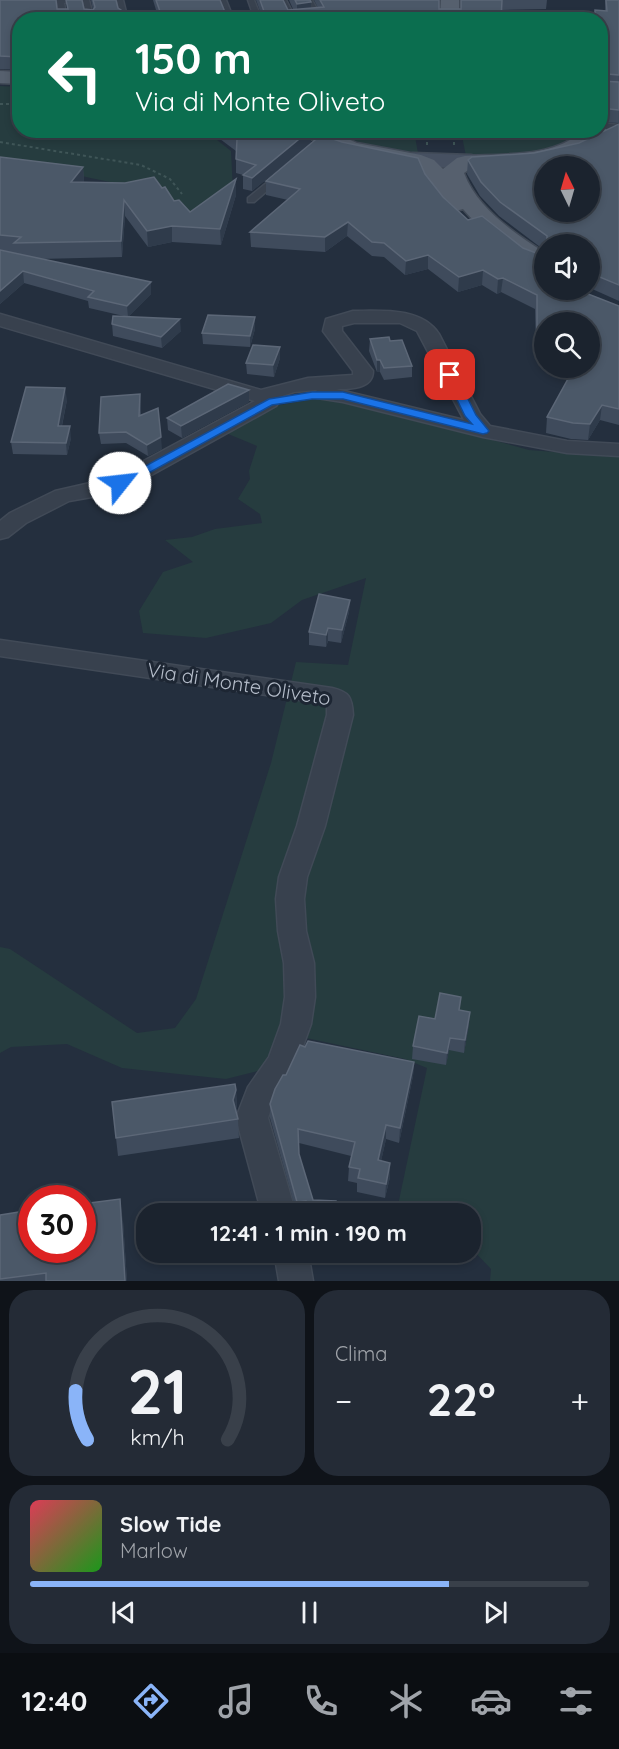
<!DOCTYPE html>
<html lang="it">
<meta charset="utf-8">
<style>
body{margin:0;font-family:Quicksand,sans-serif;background:#242b36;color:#f1f3f6;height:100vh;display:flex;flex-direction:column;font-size:22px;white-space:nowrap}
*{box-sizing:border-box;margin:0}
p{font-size:20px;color:#a0a4aa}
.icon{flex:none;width:33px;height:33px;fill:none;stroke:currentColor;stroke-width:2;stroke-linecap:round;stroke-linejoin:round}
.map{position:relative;height:1281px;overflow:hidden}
.panel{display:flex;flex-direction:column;gap:9px;padding:9px;background:#0f1319;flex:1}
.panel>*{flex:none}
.top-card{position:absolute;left:12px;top:12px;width:596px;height:126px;border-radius:24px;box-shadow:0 3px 9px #0003,0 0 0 2px #39404a;background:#0b6e4f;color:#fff;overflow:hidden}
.needle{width:39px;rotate:355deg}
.controls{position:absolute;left:534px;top:156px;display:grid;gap:12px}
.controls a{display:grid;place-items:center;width:66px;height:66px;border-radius:50%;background:#1b232e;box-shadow:0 3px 9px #0003,0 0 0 2px #39404a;font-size:30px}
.speed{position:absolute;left:18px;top:1185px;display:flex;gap:12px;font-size:30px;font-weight:700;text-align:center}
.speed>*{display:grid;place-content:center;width:78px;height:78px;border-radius:50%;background:#1b232e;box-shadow:0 3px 9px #0003,0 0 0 2px #39404a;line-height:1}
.speed .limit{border:9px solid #d22;background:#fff;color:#111}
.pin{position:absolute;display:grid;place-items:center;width:51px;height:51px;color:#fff;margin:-26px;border-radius:12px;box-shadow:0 3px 9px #0006}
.me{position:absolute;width:66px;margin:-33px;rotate:61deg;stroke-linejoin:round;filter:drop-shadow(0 0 4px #0008)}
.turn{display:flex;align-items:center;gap:21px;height:126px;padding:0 24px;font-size:27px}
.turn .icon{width:78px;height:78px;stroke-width:2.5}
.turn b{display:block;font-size:42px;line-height:51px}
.big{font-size:45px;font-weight:700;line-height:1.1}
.panel .card{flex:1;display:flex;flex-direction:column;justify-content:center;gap:9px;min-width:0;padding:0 21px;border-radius:24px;background:#242b36}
.panel .dial{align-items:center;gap:0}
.dial svg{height:156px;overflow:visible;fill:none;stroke:#39404a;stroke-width:7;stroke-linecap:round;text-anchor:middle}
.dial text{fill:#f1f3f6;stroke:none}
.song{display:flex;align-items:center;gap:18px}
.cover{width:72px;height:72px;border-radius:9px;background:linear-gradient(135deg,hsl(350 70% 55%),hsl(120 70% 35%))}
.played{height:6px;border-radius:3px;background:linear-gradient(90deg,#8ab4f8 75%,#39404a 75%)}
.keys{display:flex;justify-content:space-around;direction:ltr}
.heat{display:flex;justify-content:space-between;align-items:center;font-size:33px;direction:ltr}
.panel .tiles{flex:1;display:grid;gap:9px;grid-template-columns:1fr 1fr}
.card:last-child{grid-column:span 2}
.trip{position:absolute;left:136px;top:1203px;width:345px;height:60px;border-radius:24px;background:#1b232e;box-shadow:0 3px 9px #0003,0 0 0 2px #39404a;font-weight:700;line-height:60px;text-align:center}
.dock{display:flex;height:96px;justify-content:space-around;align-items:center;background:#0b0e12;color:#a0a4aa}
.dock .icon{width:42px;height:42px}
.dock .on{color:#8ab4f8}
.dock b{font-size:27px;color:#f1f3f6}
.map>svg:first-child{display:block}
</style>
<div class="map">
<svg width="619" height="1281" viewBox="0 0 619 1281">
<rect width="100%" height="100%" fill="#242f3e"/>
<g fill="#263c3f">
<path d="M0,86L19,87L20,130L166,131L217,140L231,151L233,191L195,220L129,186L0,159Z"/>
<path d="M545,130L575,133C549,159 500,156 466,156L461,131Z"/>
<path d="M327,131H414L418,153L365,144Z"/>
<path d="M320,398L371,406L529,450L619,457V1281H490L491,1269L471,1248V1214L412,1213L398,1205L427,1068L405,1059L306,1038L315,981L304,942L300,987L273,1056L258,1071L226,1079L122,1068L67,1044L11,1047L0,1053V947L10,949L137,1033L175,1028L196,999L271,763L296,662L348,665L366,578L302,600L271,623L206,638L143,633L139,611L163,572L193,562L165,540L192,537L215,529L262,523L260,514L238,499L250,479L249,471L257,446L221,431L263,408Z"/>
</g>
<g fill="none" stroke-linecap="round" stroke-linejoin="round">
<defs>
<g id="lane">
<path d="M57,0H74L64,3L67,20H60Z"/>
<path d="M83,0H89L94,20H87Z"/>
<path d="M117,0H123L128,20H121Z"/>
<path d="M220,0H226L234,20H227Z"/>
<path d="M248,0H254L262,20H255Z"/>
<path d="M280,0H286L296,19L315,16L306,0H312L322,18L289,20Z"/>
<path d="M275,176L282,178L254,202H248V198Z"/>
</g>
<g id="street">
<path d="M600,123L619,125V135L594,131L600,130Z"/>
<path d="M353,311C382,311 421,307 439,334L480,414L490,426L567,441L619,444V456L567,453L483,437L343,402L317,398L314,394L317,390L294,392L276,398L279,402L276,406L128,488L103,495L69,501L26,523L8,537L0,539V521L10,513L55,491L112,478L255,401L0,326V314L261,390L308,378L353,375V371L323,331L326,319ZM354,323H400L417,331L464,420L336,389C350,389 373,389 373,371L342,331V326Z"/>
<path d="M0,640L332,688C349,692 352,697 353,715L325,826L307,877L304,899L306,931L314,963L315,997L311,1024L297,1063L273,1102L268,1118L296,1214H262L236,1118L248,1087L269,1057L281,1024L285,997L284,963L278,931L276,899L279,877L297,826L327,715V704L0,656Z"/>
<path d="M274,1252H308L313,1281H279Z"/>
</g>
<path id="secondary" d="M413,153L471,155L479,157L482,162L479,167L471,169L405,165L402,160L405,155Z"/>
<g id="primary">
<path d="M441,0H459V20H440Z"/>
<path d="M0,71L20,72V84L0,83Z"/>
<path d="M600,125L607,130C580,168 513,166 470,169L464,173C477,208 514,233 544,252V270C518,264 481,230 463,209L456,211L448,209L425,176L418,170L343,153L301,135L299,130H328L357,143L421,155L434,160L443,169L457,158L465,156C502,154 555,158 583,130H600Z"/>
</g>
</defs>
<use href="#lane" stroke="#414a57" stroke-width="3"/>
<use href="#street" stroke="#414a57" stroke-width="3"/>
<use href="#secondary" stroke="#414a57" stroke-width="3"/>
<use href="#primary" stroke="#414a57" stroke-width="3"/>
<g stroke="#3f5557" stroke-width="2" stroke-dasharray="3 3" stroke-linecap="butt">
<path d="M0,104H20"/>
<path d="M427,130V145"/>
<path d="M454,130V145"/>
<path d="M0,142L141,165L170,179L182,194"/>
</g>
<use href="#lane" fill="#38414e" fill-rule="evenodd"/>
<use href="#street" fill="#38414e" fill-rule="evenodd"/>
<use href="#secondary" fill="#465061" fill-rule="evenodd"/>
<use href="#primary" fill="#56606e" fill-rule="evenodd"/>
</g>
<g fill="#3f4b5c">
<path d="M0,0L57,9L93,10L91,0H116L118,8L20,20V70L0,69Z"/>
<path d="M153,0H220L227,17L261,14L256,0H283L288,10L293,9L289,0H310L311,2V8H318L314,0H439V9H461V0H547L546,9L502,10L501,20H159Z"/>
<path d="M605,0H619V123L600,122V81H605V57L600,56V20H594L595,10L605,11Z"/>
<path d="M619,124V301L590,288V244H544V250L499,216L480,196L467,174L468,160L534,153L579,143Z"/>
<path d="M183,130H311V143L252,191L243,189V175L236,173V151L220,139L183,131Z"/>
<path d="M0,157L83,167L84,182L162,188L174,201L190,212L236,195L221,245L172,242L148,247L125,216L122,257L40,259L151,294L128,317L181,331L162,348L113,336L112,324L128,317L89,308L88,301L24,283L0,304Z"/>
<path d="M425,174L443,197L468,220L523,248L544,290L619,306V425L600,420L588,440L571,439L546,433L547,417L590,368V322H544V355L536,352L535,309L501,292L497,294L482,285L458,292L428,269L405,275L384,257L372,256L347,236L325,252L251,247L250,232L288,200L266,195V181Z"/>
<path d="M255,317V329L250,347L203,344L202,333Z"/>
<path d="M370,339L390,341L412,366V377L384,380L380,372H377L369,351Z"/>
<path d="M280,358L274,377L247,374L246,363Z"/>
<path d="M140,394L141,416L162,449L148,456L126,443L101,444L99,433Z"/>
<path d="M67,400L62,426L71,438L67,455L13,454L11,442Z"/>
<path d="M249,402L182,438L168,430L167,418Z"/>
<path d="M350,600L349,612L341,643L328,641L326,647L309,645V632Z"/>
<path d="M460,1010L469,1024L464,1053L449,1050L446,1065L412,1059L413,1046L435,1019Z"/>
<path d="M305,1047L414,1062L413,1076L399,1143L386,1139L381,1161L390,1177L385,1198L357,1192V1183L348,1181L349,1167L351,1156L299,1143V1154L313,1200L336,1214H297L270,1118V1104L286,1075Z"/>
<path d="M236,1090L237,1109L236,1112L238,1119L239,1138L118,1156L116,1138Z"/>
<path d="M0,1215L123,1221L127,1281H0Z"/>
</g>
<g fill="#2f3b4b">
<path d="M311,2V14L297,17V4Z"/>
<path d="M310,130H311V143L252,191V178Z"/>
<path d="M83,167L84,182H71Z"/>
<path d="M236,179V195L221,245L220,229Z"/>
<path d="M124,200L125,216L122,257L121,241Z"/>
<path d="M348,222L347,236L325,252V237Z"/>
<path d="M172,226V242L148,247L147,231Z"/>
<path d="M428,255V269L405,275L406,261Z"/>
<path d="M483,270L482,285L458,292L459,277Z"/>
<path d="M23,271L24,283L0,304V291Z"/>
<path d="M503,278L501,292L497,294L498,279Z"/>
<path d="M151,282V294L128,317L127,306Z"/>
<path d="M255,317V329L250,347V336Z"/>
<path d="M180,319L181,331L162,348L161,337Z"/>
<path d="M280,347V358L274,377L273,365Z"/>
<rect x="377" y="360" width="3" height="12"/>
<path d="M65,388L67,400L59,438L58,426Z"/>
<path d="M249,390V402L182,438L181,426Z"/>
<path d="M602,405L600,420L588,440L590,424Z"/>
<path d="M70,426L71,438L67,455L66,443Z"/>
<path d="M161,437L162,449L148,456L147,445Z"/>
<path d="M350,600L349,612L341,643L342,630Z"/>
<path d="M328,628V641L326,647V635Z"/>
<path d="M470,1012L469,1024L464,1053L465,1040Z"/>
<path d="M450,1038L449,1050L446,1065L447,1053Z"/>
<path d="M414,1062L413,1076L399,1143L400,1128Z"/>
<path d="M236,1090L237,1109L234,1119L233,1100Z"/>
<path d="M386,1125V1139L378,1175V1160Z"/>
<path d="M390,1163V1177L385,1198L386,1184Z"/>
<path d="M120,1199L123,1221L127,1281H125Z"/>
</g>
<g fill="#4b5868" stroke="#5c6777" stroke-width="1.5" fill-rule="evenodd">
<path d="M0,0H56L57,9H68L66,0H82L84,9L93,10L95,7L93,0H116L118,8L121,10L124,20H20V58L19,57L0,56Z"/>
<path d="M156,0H220L227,17L265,14L260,0H283L288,10L324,7L320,0H439V9H461V0H502L501,20H358L359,17L325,20H163Z"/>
<path d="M295,0H310L311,2L297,4Z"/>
<path d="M606,0H619V75L607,74V44H600V20H595V10L607,11Z"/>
<path d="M600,81L619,82V110L600,108Z"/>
<path d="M619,124V285L590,273V244H547V236L500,202L481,182L468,160L472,157L534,153L579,143ZM544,166H590V212H544Z"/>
<path d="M226,130H310L252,178L243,175L256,165L236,159L237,139Z"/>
<path d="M321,135L342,142L418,158L425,174L443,197L468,220L482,216L523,248L544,256V290H578L619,306V409L602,405L590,424L573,423L547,417L574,368H590V322H544V339L537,336V295L503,278L498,279L483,270L459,277L428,255L406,261L384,243L372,242L348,222L325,237L250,232L300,189L266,181Z"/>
<path d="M0,157L83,167L71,182L125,183L154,177L162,188L165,187L174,201L179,200L190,212L236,179L220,229L172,226L147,231L124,200L121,241L14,243L21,237L0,235Z"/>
<path d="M0,250L151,282L127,306L88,297L94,291L23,271L0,291Z"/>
<path d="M208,315L255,317L250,336L202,333Z"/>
<path d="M113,316L180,319L161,337L112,324Z"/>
<path d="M389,337L390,341L402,340L412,366L384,368L380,360H377L370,339Z"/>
<path d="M253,345L280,347L273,365L246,363Z"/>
<path d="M228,384L249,390L181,426L167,418Z"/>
<path d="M26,387L65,388L58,426H70L66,443L11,442Z"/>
<path d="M140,394L139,416L158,408L161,437L147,445L126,432L99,433L101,397Z"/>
<path d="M319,594L350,600L342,630L328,628L326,635L309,632Z"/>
<path d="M440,993L461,997L459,1010L470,1012L465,1040L450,1038L447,1053L413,1046L419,1016L435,1019Z"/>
<path d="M308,1041L414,1062L400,1128L386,1125L378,1160L390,1163L386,1184L358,1178L360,1169L349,1167L355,1142L298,1129L299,1154L313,1200L336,1201V1214H307L306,1201L297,1202L270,1104L275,1089L283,1075H286L300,1045L305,1047Z"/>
<path d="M235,1084L236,1090L233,1100L238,1119L116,1138L112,1102Z"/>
<path d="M120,1199L125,1281H46V1273L0,1279V1215L32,1210V1250H82V1204Z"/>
</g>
<path fill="#1a73e8" stroke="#114b97" stroke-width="1.5" d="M450,371L456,375L476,415L489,431L487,433L483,434L343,399H312L272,405L125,486L120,487L114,483L269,399L312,392H343L472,424L465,416L445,375Z"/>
<g text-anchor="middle" stroke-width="6" stroke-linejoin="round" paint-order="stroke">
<g font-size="20" fill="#b4bcc9" stroke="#1d2633">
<text transform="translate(239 684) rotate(9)" y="7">Via di Monte Oliveto</text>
</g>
</g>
</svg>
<div class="controls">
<a><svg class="needle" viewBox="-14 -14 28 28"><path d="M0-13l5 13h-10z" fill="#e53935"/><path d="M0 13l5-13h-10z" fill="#a0a4aa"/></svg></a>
<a><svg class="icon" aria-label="sound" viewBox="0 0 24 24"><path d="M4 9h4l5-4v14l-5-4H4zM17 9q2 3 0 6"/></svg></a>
<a><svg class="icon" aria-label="search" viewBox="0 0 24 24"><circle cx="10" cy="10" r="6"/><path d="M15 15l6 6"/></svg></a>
</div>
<div class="speed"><div class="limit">30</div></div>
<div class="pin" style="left:450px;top:375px;background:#d93025"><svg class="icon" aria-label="arrive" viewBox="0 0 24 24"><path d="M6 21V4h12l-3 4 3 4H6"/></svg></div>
<svg class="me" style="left:120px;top:483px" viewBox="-20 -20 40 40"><circle r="19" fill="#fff"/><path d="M0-13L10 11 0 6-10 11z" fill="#1a73e8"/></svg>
<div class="trip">12:41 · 1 min · 190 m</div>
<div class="top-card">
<div class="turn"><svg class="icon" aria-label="left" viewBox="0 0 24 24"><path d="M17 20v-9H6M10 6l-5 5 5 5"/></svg><div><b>150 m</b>Via di Monte Oliveto</div></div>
</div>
</div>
<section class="panel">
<div class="tiles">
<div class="card dial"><svg viewBox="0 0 100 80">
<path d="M14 69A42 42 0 1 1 86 69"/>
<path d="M14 69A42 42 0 0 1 8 44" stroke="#8ab4f8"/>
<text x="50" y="56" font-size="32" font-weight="700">21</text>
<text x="50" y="72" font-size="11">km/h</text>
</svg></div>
<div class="card"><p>Clima</p>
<div class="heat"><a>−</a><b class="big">22°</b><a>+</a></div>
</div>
<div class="card">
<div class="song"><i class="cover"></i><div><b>Slow Tide</b><p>Marlow</p></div></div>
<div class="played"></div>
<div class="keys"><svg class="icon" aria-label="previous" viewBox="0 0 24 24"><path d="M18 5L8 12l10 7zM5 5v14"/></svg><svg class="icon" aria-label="pause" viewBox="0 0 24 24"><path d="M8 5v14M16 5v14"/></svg><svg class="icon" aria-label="next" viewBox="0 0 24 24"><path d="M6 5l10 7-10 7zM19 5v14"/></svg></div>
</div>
</div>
</section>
<nav class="dock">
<b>12:40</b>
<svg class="icon on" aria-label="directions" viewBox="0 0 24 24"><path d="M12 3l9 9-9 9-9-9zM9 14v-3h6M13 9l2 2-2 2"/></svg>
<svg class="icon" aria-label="music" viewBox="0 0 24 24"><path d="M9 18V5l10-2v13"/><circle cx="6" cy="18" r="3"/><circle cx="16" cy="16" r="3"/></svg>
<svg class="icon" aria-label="phone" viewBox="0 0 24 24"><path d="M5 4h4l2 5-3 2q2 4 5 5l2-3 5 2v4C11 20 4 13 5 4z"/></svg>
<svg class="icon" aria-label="climate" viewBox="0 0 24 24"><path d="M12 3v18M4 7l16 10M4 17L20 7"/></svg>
<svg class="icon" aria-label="car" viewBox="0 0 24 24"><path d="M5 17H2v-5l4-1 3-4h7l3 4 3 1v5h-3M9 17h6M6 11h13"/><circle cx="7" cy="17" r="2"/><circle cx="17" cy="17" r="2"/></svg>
<svg class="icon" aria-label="filters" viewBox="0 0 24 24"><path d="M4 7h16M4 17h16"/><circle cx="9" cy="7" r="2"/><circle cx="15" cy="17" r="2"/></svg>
</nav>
